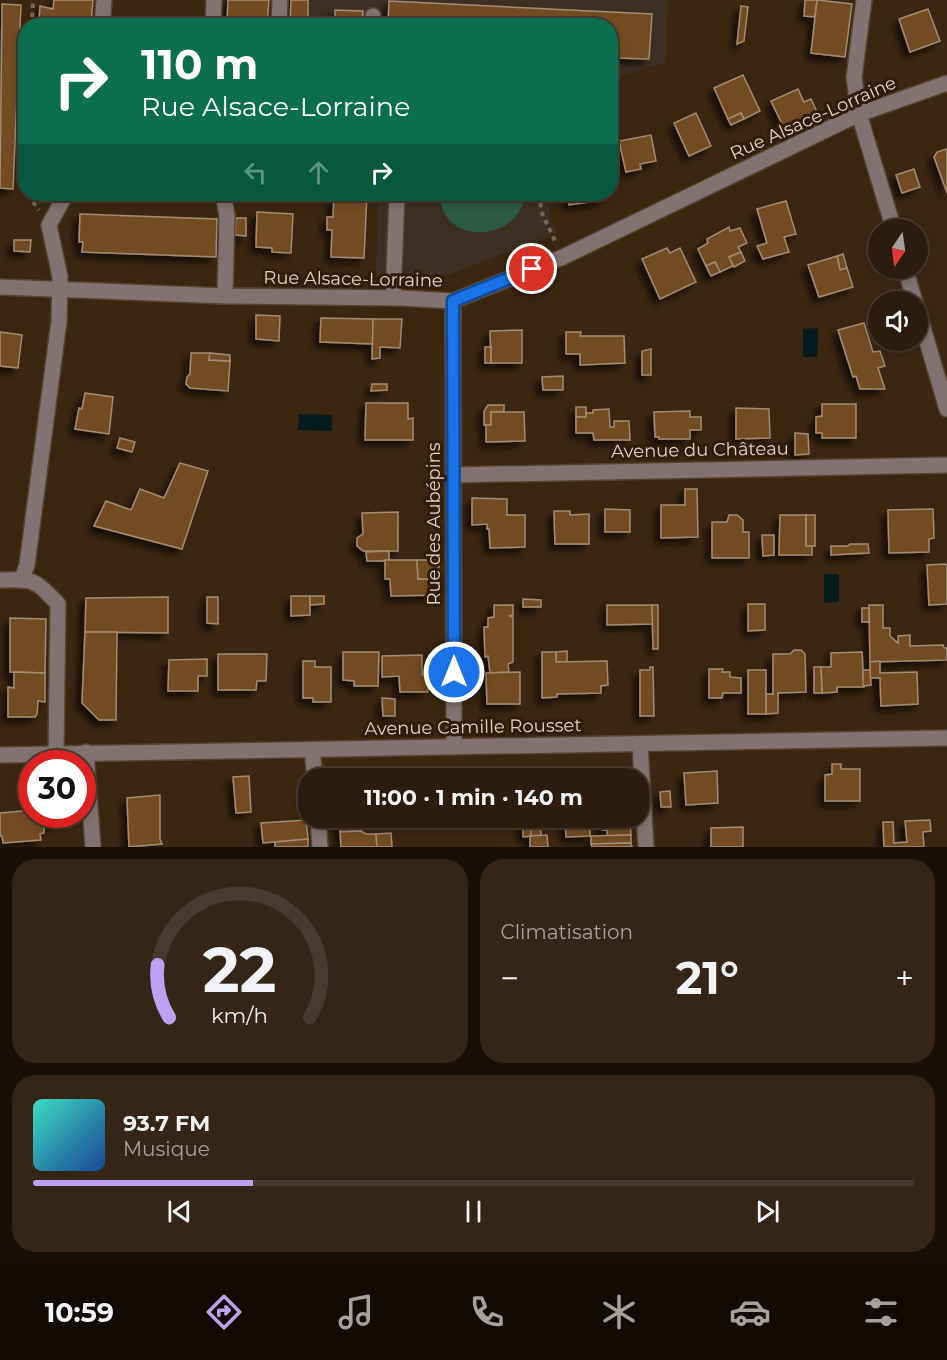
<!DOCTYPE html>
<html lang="fr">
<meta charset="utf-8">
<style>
body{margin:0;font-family:Montserrat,sans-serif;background:#342516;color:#f1f3f6;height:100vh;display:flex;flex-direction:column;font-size:22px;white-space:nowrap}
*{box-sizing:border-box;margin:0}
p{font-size:20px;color:#a6a19d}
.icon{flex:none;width:33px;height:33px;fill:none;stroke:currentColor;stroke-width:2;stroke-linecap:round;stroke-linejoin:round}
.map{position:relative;height:847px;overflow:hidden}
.drawer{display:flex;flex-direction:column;gap:12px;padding:12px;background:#180f07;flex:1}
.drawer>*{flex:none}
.banner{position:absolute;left:18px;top:18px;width:600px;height:183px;border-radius:24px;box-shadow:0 3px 9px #0003,0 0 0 2px #483a2e;background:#0b6e4f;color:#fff;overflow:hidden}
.needle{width:39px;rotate:193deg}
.fabs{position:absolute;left:868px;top:219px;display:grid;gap:12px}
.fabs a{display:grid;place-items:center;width:60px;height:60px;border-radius:50%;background:#2c1c0d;box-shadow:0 3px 9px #0003,0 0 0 2px #483a2e;font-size:30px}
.speed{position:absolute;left:18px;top:750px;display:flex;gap:12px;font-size:30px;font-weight:700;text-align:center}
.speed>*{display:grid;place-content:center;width:78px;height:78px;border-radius:50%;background:#2c1c0d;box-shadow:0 3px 9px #0003,0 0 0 2px #483a2e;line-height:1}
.speed .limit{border:9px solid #d22;background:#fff;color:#111}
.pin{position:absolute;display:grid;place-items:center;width:51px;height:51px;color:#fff;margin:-26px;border:3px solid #fff;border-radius:50%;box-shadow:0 2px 6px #0007}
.me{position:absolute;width:66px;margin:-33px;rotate:0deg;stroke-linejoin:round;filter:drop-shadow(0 0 4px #0008)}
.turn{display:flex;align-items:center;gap:21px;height:126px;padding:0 24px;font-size:27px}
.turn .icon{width:78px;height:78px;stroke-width:2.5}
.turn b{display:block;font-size:42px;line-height:51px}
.lanes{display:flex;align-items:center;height:57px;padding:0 24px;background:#0003;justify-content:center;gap:30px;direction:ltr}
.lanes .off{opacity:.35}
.big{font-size:45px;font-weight:700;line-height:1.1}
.drawer .tile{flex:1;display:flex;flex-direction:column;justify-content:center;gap:9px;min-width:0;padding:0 21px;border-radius:24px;background:#342516}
.drawer .dial{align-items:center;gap:0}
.dial svg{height:156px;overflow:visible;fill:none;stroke:#483a2e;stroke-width:7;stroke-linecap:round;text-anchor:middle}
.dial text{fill:#f1f3f6;stroke:none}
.song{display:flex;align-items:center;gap:18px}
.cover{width:72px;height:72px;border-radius:9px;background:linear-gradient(135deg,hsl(170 70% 55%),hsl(220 70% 35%))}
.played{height:6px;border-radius:3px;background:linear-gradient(90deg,#bca0f2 25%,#483a2e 25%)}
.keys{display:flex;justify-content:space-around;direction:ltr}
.heat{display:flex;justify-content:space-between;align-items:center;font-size:33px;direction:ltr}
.drawer .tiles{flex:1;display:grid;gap:12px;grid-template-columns:1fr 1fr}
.tile:last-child{grid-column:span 2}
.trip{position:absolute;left:298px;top:768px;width:351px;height:60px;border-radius:24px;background:#2c1c0d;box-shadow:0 3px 9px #0003,0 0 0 2px #483a2e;font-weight:700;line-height:60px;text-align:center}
.tabs{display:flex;height:96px;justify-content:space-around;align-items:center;background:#120b05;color:#a6a19d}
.tabs .icon{width:42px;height:42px}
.tabs .selected{color:#bca0f2}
.tabs b{font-size:27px;color:#f1f3f6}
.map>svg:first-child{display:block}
</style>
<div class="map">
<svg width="947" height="847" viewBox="0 0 947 847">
<defs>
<filter id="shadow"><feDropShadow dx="-5.5" dy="5.5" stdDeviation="3" flood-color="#0009"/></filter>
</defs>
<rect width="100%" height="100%" fill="#3b2611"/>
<g fill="#3d3022">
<path d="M308,0H668L666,62L611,79L610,26H308Z"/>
<path d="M378,194H547L550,218L557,233L446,276H409L402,269H387L380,275H376Z"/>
</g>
<path fill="#2c5a45" d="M440,194H525C519,244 440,246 440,194Z"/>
<g fill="#041c1d">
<path d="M817,328L818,331L817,357H803V329Z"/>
<path d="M299,414L332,415V431L298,430Z"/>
<path d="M824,574H839V602L824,603Z"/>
</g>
<g fill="#734c24" stroke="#a48a73" stroke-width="1.5" filter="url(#shadow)">
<path d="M54,0H93L91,26H53V18L39,19L40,6L53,9Z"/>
<path d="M228,0H269L267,26H227Z"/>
<path d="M291,0H308V26H290Z"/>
<path d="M805,0H817L815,17L804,16Z"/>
<path d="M817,0L852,4L845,57L811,53Z"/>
<path d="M389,1L652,14L649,59L617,58L618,45H610V26H388Z"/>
<path d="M2,4L21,5L13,189L0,188Z"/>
<path d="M741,6L748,7L744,41L737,44Z"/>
<path d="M928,9L940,41L910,52L899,19Z"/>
<path d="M335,10L363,11L362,26H335Z"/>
<path d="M743,75L760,111L744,119L741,113L728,119L714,88Z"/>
<path d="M798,89L804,102L811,99L818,114L785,130L771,101Z"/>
<path d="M696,113L711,146L689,156L674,123Z"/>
<path d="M741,113L744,119L731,125L728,119Z"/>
<path d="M651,135L656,161L640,164L641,169L626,172L619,141Z"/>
<path d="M946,149L947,150V193L934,157L937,152Z"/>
<path d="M914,169L920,187L902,193L896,175Z"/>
<path d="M334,194H367L364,258L331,257L332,230H327V217H333Z"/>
<path d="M567,194H601L602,200L569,205Z"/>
<path d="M786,201L796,234L784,237L789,252L763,259L757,246L767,243L757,209Z"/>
<path d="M257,212L293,214L291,253L272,252V248L256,247Z"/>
<path d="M80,214L217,219L216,257L82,252L83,242H79Z"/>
<path d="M236,218H246V236L235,235Z"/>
<path d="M729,227L730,231L740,228L747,243L738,247L741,252L729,257L733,266L720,272L715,262L706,266L698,249L708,243L707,239Z"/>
<path d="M14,240H31L30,252L14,251Z"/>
<path d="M667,248L670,253L680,248L696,282L660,299L642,259Z"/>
<path d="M741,252L745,261L734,267L729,257Z"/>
<path d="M843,254L847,268L840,270L837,256Z"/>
<path d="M837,256L840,270L847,268L853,287L819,297L808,265Z"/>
<path d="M715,262L720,272L711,276L706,266Z"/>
<path d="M256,315L280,316L279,341L256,339Z"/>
<path d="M321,318L373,319V344L320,342Z"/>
<path d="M373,319H402L400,348L380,347V358L372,359Z"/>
<path d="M864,323L873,352L880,351L885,366L878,368L885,389H860L856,376L853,377L838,330Z"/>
<path d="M522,330V363H491L490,331Z"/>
<path d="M0,332L22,335L18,368L0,366Z"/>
<path d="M566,332H581L580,336H624L625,363L580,365V354H566Z"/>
<rect x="485" y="347" width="6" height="16"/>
<path d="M651,349V375H642V351Z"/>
<path d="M191,353H210L209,360L230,361L228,391L190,388L186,384L187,377L190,374Z"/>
<path d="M210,353L230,355V361L209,360Z"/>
<path d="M563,376V390H543L542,377Z"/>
<path d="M372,384H387V390L371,391Z"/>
<path d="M85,393L113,397L109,434L75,429L79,408L82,409Z"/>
<path d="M366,403H408V419L413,418V440H365Z"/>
<path d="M822,404H856V438H822V433H816V417L822,416Z"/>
<path d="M488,405H504V412H491V425H484V411Z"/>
<rect x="576" y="407" width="10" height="10"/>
<path d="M736,408L769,409L770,438L736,439Z"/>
<path d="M609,409L610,427H614V421H629L630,440H594L593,433H576V417H586V413H593V410Z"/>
<path d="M690,411V417H701V430H690V439H659V437H655L654,412Z"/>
<path d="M491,412H524L525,441L486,442V425H491Z"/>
<path d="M795,433L808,434L809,454L795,455Z"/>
<path d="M120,438L135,442L132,452L117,448Z"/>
<path d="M180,463L208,471L182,549L94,526L106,501L131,510L140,489L164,498Z"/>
<path d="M685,489H697L698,537L661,538V505H685Z"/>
<path d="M472,498L507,499V515H525V547L490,548L489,529H487V524L472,525Z"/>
<path d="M605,509L630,510V532H605Z"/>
<path d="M933,509L934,538L929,539V552L889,553L888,510Z"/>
<path d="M554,511H570V515L589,514V544H555Z"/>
<path d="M398,512V551H363L357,546V538L363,534L362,513Z"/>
<path d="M729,515H737L743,520V532H749V558H712V522H727Z"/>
<path d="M780,515H806V546H812V555H779Z"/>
<rect x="806" y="515" width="9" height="31"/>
<path d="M762,535H774V555L763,556Z"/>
<path d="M850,544H868L869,553L831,555V546H848Z"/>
<path d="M389,551V561H367L366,552Z"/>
<path d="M385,560H417L418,579H439V595L391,596L390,579H385Z"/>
<path d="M417,560H439V579H418Z"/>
<path d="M945,564L947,565V604L929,605L927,565Z"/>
<path d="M291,596H310V615L291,616Z"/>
<path d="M310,596H324V604L310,605Z"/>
<path d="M168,597V633L85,632L86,598Z"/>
<path d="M207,597H218V624L207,623Z"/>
<path d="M523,599L541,600V607H523Z"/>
<path d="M748,604H765V630L748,631Z"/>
<path d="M494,605H513V615L509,616L513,617V662L508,664L509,672L490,673L488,656L485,657L484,627H488V618L494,617Z"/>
<path d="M607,605H652L653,624L607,625Z"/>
<path d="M652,605H658V649H653Z"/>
<path d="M869,605H883V628H890V636L898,643V636L910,635V646L943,645L944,648H947V660L870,662Z"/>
<rect x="862" y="608" width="7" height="14"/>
<path d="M10,618L46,619L45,673L10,672Z"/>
<path d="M85,632H117L116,720H99L82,703Z"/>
<path d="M794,650H801L805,654L806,692L778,693V713L766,714V694H773V654H790Z"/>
<path d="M567,651V662H556V652Z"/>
<path d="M343,652H379L378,686H354V681L343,680Z"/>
<path d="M542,652H556V662L607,661L608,685L601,686V693L557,694V697L542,698Z"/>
<path d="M862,652L864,687H837V692L822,693L821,667H831V653Z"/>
<path d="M218,654H267L266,681H257L256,690H218Z"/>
<path d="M422,655V675H427L428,692H400L399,676L382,677V656Z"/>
<path d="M207,659V676H198V691H168L169,660Z"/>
<path d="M303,661H315V667H331V702H313V698H303Z"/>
<path d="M880,661V673L917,672L918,704L881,706L880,678H870V662Z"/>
<path d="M650,667H653L654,716H640V670H650Z"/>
<path d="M814,667H821L822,693H814Z"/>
<path d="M709,669H723L722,672H730V677L741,678V693H723L722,698H709Z"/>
<rect x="748" y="670" width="18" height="44"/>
<path d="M863,670H870L871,685L863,686Z"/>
<path d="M14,672L45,673V702L38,701L37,714L35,717H8V687L14,688Z"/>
<path d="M520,672V704H487L486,673Z"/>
<path d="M382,698L395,699V716H383Z"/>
<path d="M832,764H841V769H860V801H825V775L832,774Z"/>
<path d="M565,767V774L627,770L628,778H565V776L529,778L528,768Z"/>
<path d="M717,771L718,803L686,805L684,773Z"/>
<path d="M517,774V778H489V775Z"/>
<path d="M249,776L251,812L236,813L233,777Z"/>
<path d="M670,791L671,807H661L660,792Z"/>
<path d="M160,795V839L162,844L129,847L127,798Z"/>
<path d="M32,810V814H54L55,823L44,824V833L40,834L41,840L3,843L2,836H0V813Z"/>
<path d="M339,818H373L361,819V831L340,832Z"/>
<path d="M523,818H530L531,836L523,837Z"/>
<path d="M530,818H540L541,836H531Z"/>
<path d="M565,818H581L582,826H590V836L566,837Z"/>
<path d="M601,818H630V824L607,825V830H602Z"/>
<path d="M306,820L308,839L263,843L261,823Z"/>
<path d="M930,820L931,831L923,832L924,847H884L883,822H893L894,843L907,842L905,821Z"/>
<path d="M630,824L631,835L607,836V825Z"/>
<path d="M743,827V847H711V828Z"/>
<path d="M361,831L366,834H376L377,847H341L340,832Z"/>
<path d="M391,833L392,847H377L376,834Z"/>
<path d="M547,835L548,847H530V836Z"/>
<path d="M631,835V843L591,844V836Z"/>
<path d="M308,839V847H275V842Z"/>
<path d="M631,843L632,847H592L591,844Z"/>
</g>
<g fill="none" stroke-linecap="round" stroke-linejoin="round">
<defs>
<g id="minor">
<path d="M864,0L854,77L859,114L894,230"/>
<path d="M102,26L104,0"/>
<path d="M213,26L214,0"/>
<path d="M279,26L280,0"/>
<path d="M372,26L373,16"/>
<path d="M223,194L227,215L225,296"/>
<path d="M905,268L915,302"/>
<path d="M0,287L225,296L401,298L453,301L563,257L859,114L947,83"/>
<path d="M393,298L397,194"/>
<path d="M453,301L454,747"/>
<path d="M918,311L947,409"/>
<path d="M453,475L947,465"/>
<path d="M22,579L27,565L59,321L60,277L49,225L66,194"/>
<path d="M0,580C35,579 34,579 58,604L56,752"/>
<path d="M640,744L646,847"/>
<path d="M312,750L315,778"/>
<path d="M86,752L93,847"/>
<path d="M0,755L947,738"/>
<path d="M318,818L320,847"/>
</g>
</defs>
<use href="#minor" stroke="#55422e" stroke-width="18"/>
<g stroke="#7a6856" stroke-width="4" stroke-dasharray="4.5 4.5" stroke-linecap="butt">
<path d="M32,26L33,0"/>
<path d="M30,194V198L39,210"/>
<path d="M540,194L541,211L556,243"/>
</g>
<use href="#minor" stroke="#827272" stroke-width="15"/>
</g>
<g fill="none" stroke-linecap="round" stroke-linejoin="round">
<defs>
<path id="route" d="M454,672L453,301L532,269"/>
</defs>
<use href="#route" stroke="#114b97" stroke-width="15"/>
<use href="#route" stroke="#1a73e8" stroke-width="10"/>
</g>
<g text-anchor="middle" stroke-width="6" stroke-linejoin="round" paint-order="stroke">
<g font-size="18" fill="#e0d2c6" stroke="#301c07">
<text transform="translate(813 118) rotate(-24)" y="6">Rue Alsace-Lorraine</text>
<text transform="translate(353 279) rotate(1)" y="6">Rue Alsace-Lorraine</text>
<text transform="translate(700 450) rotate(-1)" y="6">Avenue du Château</text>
<text transform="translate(434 524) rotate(-90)" y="6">Rue des Aubépins</text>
<text transform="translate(473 727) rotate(-1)" y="6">Avenue Camille Rousset</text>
</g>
</g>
</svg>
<div class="fabs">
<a><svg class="needle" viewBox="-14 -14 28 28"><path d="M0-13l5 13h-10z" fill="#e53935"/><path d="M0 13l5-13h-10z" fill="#a6a19d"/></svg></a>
<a><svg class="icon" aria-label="sound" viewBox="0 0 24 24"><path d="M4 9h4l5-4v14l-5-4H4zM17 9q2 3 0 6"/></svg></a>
</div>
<div class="speed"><div class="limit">30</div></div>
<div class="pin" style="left:532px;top:269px;background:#d93025"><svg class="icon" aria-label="arrive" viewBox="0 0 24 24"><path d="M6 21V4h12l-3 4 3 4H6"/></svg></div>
<svg class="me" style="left:454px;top:672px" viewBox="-20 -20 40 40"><circle r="17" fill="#1a73e8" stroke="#fff" stroke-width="3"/><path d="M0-11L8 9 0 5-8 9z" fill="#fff"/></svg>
<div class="trip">11:00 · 1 min · 140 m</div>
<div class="banner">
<div class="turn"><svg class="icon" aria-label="right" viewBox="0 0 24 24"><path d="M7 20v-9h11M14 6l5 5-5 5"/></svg><div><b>110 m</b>Rue Alsace-Lorraine</div></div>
<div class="lanes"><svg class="icon off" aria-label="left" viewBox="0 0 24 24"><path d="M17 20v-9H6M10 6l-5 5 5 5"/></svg><svg class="icon off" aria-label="ahead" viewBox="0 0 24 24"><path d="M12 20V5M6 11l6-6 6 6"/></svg><svg class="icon" aria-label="right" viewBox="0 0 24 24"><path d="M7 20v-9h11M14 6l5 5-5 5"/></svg></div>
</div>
</div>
<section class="drawer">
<div class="tiles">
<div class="tile dial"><svg viewBox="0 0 100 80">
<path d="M14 69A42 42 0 1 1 86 69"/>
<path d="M14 69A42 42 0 0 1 8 42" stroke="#bca0f2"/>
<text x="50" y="56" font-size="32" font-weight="700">22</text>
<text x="50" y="72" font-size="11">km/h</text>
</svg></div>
<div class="tile"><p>Climatisation</p>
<div class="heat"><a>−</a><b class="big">21°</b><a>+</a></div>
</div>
<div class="tile">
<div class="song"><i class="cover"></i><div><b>93.7 FM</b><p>Musique</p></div></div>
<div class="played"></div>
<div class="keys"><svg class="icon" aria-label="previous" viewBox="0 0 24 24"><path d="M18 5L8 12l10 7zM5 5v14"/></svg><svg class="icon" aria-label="pause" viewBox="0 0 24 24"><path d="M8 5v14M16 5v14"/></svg><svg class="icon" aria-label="next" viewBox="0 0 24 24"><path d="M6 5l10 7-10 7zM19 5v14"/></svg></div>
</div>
</div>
</section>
<nav class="tabs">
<b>10:59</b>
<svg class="icon selected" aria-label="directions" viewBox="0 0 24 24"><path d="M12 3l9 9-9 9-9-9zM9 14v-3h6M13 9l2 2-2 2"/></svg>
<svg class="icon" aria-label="music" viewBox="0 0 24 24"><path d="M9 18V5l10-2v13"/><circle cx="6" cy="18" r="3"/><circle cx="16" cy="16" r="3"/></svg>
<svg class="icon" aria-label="phone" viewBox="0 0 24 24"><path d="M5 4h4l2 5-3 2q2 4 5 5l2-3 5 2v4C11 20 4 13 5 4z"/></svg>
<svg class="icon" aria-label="climate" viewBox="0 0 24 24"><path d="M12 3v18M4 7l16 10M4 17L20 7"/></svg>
<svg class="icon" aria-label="car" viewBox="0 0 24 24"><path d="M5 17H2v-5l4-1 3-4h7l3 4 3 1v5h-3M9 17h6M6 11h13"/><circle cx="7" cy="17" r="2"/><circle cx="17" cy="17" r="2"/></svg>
<svg class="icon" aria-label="filters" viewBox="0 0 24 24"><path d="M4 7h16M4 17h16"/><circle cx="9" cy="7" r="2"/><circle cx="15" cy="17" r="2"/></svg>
</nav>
